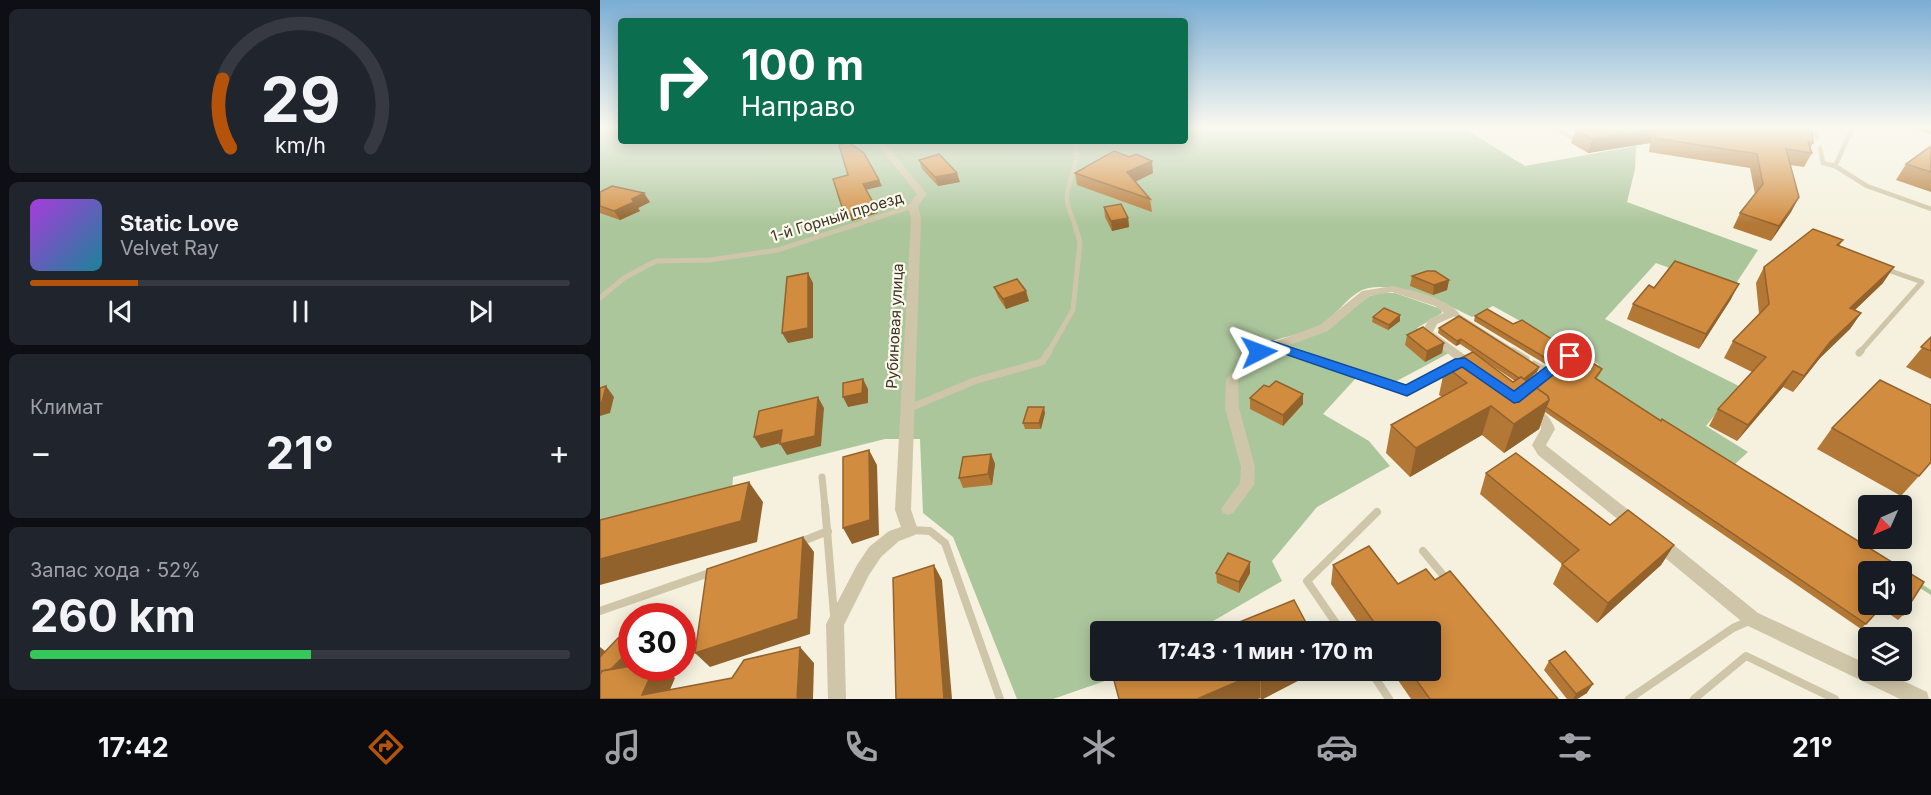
<!DOCTYPE html>
<html lang="ru">
<meta charset="utf-8">
<style>
body{margin:0;font-family:Inter,sans-serif;background:#20242c;color:#f1f3f6;height:100vh;display:flex;flex-direction:column;font-size:22px;white-space:nowrap}
*{box-sizing:border-box;margin:0}
p{font-size:20px;color:#9ea1a6}
.icon{flex:none;width:33px;height:33px;fill:none;stroke:currentColor;stroke-width:2;stroke-linecap:round;stroke-linejoin:round}
.map{position:relative;flex:1;overflow:hidden}
.side{display:flex;flex-direction:column;gap:9px;padding:9px;background:#0d0f14;width:600px}
.side>*{flex:none}
.top-card{position:absolute;left:18px;top:18px;width:570px;height:126px;border-radius:6px;box-shadow:0 3px 15px #0003;background:#0b6e4f;color:#fff;overflow:hidden}
.needle{width:39px;rotate:225deg}
.buttons{position:absolute;left:1258px;top:495px;display:grid;gap:12px}
.buttons a{display:grid;place-items:center;width:54px;height:54px;border-radius:6px;background:#171b24;box-shadow:0 3px 15px #0003;font-size:30px}
.speed{position:absolute;left:18px;top:603px;display:flex;gap:12px;font-size:30px;font-weight:700;text-align:center}
.speed>*{display:grid;place-content:center;width:78px;height:78px;border-radius:50%;background:#171b24;box-shadow:0 3px 15px #0003;line-height:1}
.speed .limit{border:9px solid #d22;background:#fff;color:#111}
.pin{position:absolute;display:grid;place-items:center;width:51px;height:51px;color:#fff;margin:-26px;border:3px solid #fff;border-radius:50%;box-shadow:0 2px 6px #0007}
.me{position:absolute;width:66px;margin:-33px;rotate:87deg;stroke-linejoin:round;filter:drop-shadow(0 0 4px #0008)}
.turn{display:flex;align-items:center;gap:21px;height:126px;padding:0 24px;font-size:27px}
.turn .icon{width:78px;height:78px;stroke-width:2.5}
.turn b{display:block;font-size:42px;line-height:51px}
.big{font-size:45px;font-weight:700;line-height:1.1}
.side .card{flex:1;display:flex;flex-direction:column;justify-content:center;gap:9px;min-width:0;padding:0 21px;border-radius:9px;background:#20242c}
.side .dial{align-items:center;gap:0}
.dial svg{height:156px;overflow:visible;fill:none;stroke:#363941;stroke-width:7;stroke-linecap:round;text-anchor:middle}
.dial text{fill:#f1f3f6;stroke:none}
.song{display:flex;align-items:center;gap:18px}
.cover{width:72px;height:72px;border-radius:9px;background:linear-gradient(135deg,hsl(280 70% 55%),hsl(190 70% 35%))}
.played{height:6px;border-radius:3px;background:linear-gradient(90deg,#b45309 20%,#363941 20%)}
.keys{display:flex;justify-content:space-around;direction:ltr}
.heat{display:flex;justify-content:space-between;align-items:center;font-size:33px;direction:ltr}
.charge{height:9px;border-radius:4px;background:linear-gradient(90deg,#34c759 52%,#363941 0)}
.trip{position:absolute;left:490px;top:621px;width:351px;height:60px;border-radius:6px;background:#171b24;box-shadow:0 3px 15px #0003;font-weight:700;line-height:60px;text-align:center}
.dock{display:flex;height:96px;justify-content:space-around;align-items:center;background:#090b0e;color:#9ea1a6}
.dock .icon{width:42px;height:42px}
.dock .current{color:#b45309}
.dock b{font-size:27px;color:#f1f3f6}
main{display:flex;flex:1;min-height:0}
.map>svg:first-child{display:block}
</style>
<main>
<section class="side">
<div class="card dial"><svg viewBox="0 0 100 80">
<path d="M14 69A42 42 0 1 1 86 69"/>
<path d="M14 69A42 42 0 0 1 10 34" stroke="#b45309"/>
<text x="50" y="56" font-size="32" font-weight="700">29</text>
<text x="50" y="72" font-size="11">km/h</text>
</svg></div>
<div class="card">
<div class="song"><i class="cover"></i><div><b>Static Love</b><p>Velvet Ray</p></div></div>
<div class="played"></div>
<div class="keys"><svg class="icon" aria-label="previous" viewBox="0 0 24 24"><path d="M18 5L8 12l10 7zM5 5v14"/></svg><svg class="icon" aria-label="pause" viewBox="0 0 24 24"><path d="M8 5v14M16 5v14"/></svg><svg class="icon" aria-label="next" viewBox="0 0 24 24"><path d="M6 5l10 7-10 7zM19 5v14"/></svg></div>
</div>
<div class="card"><p>Климат</p>
<div class="heat"><a>−</a><b class="big">21°</b><a>+</a></div>
</div>
<div class="card"><p>Запас хода · 52%</p><b class="big">260 km</b><div class="charge"></div></div>
</section>
<div class="map">
<svg width="1331" height="699" viewBox="0 0 1331 699">
<rect width="100%" height="100%" fill="#f5f1de"/>
<g fill="#acc69c">
<path d="M0,127H21V141H585V127H862L925,166L1036,146L1035,169L1027,202L1158,250L1131,291L1056,263L1005,319L1139,386L1106,426L1148,452L1134,465L1331,590V595L1302,577V572L992,383L1000,374L998,364L893,306L872,317C848,304 789,278 762,290C746,298 735,317 719,326C703,334 683,337 666,343L672,351L756,378L723,414L769,441L790,466L717,507L672,561L682,581L596,631L501,632V670L534,671L453,699H417L353,537L323,513L320,439H285L133,477L132,490L0,531Z"/>
<path d="M782,293H795L841,309L842,313L817,328L849,353L795,382L688,345L728,329L769,296Z"/>
</g>
<g fill="none" stroke-linecap="round" stroke-linejoin="round">
<g stroke="#cfc5a8" stroke-width="4.5">
<path d="M955,127L971,137"/>
<path d="M1193,127L1216,135L1217,138"/>
<path d="M1253,127L1235,166L1267,186L1331,209"/>
<path d="M473,141C485,156 465,181 467,200C468,209 473,219 476,228"/>
<path d="M1220,148L1223,163L1235,166"/>
<path d="M246,228L313,206"/>
</g>
<g stroke="#cfc5a8" stroke-width="5">
<path d="M0,298L24,278L56,261L110,260L178,250L251,226"/>
<path d="M853,313L916,353"/>
<path d="M953,341L969,350V353"/>
<path d="M676,346L695,353"/>
<path d="M448,353L473,310L480,242L475,226"/>
<path d="M1259,353L1322,282L1285,269"/>
</g>
<g stroke="#cfc5a8" stroke-width="7">
<path d="M691,351L807,391L851,368"/>
<path d="M913,351L926,359"/>
<path d="M1259,353L1261,351"/>
<path d="M947,372L970,356L969,351"/>
<path d="M926,388L947,372L934,364"/>
<path d="M310,408L374,381L442,362L449,351"/>
<path d="M222,477L225,507"/>
</g>
<g stroke="#cfc5a8" stroke-width="8">
<path d="M225,506L234,615"/>
<path d="M311,530L330,531L345,543L400,699"/>
<path d="M198,543L228,531"/>
<path d="M823,551L848,581"/>
<path d="M0,611L112,572"/>
<path d="M742,632L707,581L777,512"/>
<path d="M770,670L789,699"/>
<path d="M1029,699L1133,628L1149,621"/>
<path d="M1094,699L1146,656L1235,699"/>
</g>
<g fill="#cfc5a8" fill-rule="evenodd">
<path d="M275,141H283L327,194L318,206L321,219L311,510L318,530L315,535L299,541L281,557L269,575L244,625L246,699H228L226,624L257,565L269,547L289,531L301,527L295,510L311,219L308,206L317,194Z"/>
<path d="M793,286C814,291 844,297 859,313L857,315L837,324L833,332L876,363L878,366L876,369H868L821,333L829,319L844,313L835,306L792,292L769,296L728,331L663,355L638,381L639,408L655,467L654,485L633,513L628,515L623,513L621,509L640,483L641,467L625,408L626,380L628,377L655,349L720,325L762,291Z"/>
<path d="M929,404C941,408 951,417 955,429L946,445L948,447L1040,519L1043,524L1040,529L1035,530L1030,529L938,455L932,445L941,429L940,424L922,409L924,406Z"/>
<path d="M1058,535L1064,537L1158,613L1269,665V670H1280L1327,692L1329,699H1300L1146,625L1052,547L1050,542L1052,537Z"/>
</g>
</g>
<g fill="#b47836" fill-rule="evenodd">
<path d="M968,127H1212L1213,143L1210,149L1212,153L1204,167L1190,165L1199,197L1191,212L1171,241L1133,228L1140,213L1155,194L1150,168L1049,152L1050,143L988,153L971,143L975,131Z"/>
<path d="M1316,127H1331V134L1314,129Z"/>
<path d="M1331,146V192L1296,180L1306,164Z"/>
<path d="M319,160L360,182L338,186L322,169Z"/>
<path d="M475,173H553L535,182L550,199L552,212L477,185Z"/>
<path d="M0,192L50,202L38,208L40,211L20,220L0,213Z"/>
<path d="M504,207L528,218L529,227L512,231L505,217Z"/>
<path d="M1243,240L1239,246L1283,283L1255,310L1261,313L1250,329L1220,358L1193,392L1183,387L1137,441L1109,426L1118,409L1152,372L1124,358L1133,341L1159,314L1156,283L1164,267Z"/>
<path d="M812,276L849,280L847,290L833,295L810,286Z"/>
<path d="M394,287L429,301L406,309L398,297Z"/>
<path d="M1054,288L1131,299L1099,349L1027,319L1033,304Z"/>
<path d="M800,315V321L788,330L772,322L773,317Z"/>
<path d="M859,316L939,367L937,372L927,381L934,386L977,353L1002,369L1000,374L996,379L1061,421L1062,419L1324,582L1303,615L1298,620L1281,608L1261,629L945,412L939,429L904,453L882,435L810,477L786,453L791,425L842,397L839,395L845,366L872,352L860,344L856,346L838,333L839,328ZM885,361L915,381L913,382ZM1269,572H1302V604H1269Z"/>
<path d="M875,316L913,324L964,353L947,365L874,321Z"/>
<path d="M807,335L842,353L825,362L805,345Z"/>
<path d="M1331,337V379L1306,367Z"/>
<path d="M669,387L703,394V404L683,426L650,409V398Z"/>
<path d="M445,413L441,429H425L423,423Z"/>
<path d="M1232,428L1319,476L1301,496L1217,449Z"/>
<path d="M391,454L395,464L392,485L363,488L359,478Z"/>
<path d="M886,473L1010,525L1074,545L1061,565L997,623L953,584L962,564L880,494Z"/>
<path d="M650,562V573L639,593L617,583L616,573Z"/>
<path d="M733,565L798,584L835,580L958,699H811L791,670H831V632H764L731,584Z"/>
<path d="M949,661L987,693L977,699H967L944,670Z"/>
<path d="M715,672L663,699L512,673Z"/>
</g>
<g fill="#92622c">
<path d="M1055,129L1050,143L988,153L992,139Z"/>
<path d="M552,161L553,173L528,185L527,172Z"/>
<path d="M357,173L360,182L338,186L335,177Z"/>
<path d="M279,180L282,186L265,190L263,184Z"/>
<path d="M44,193L50,202L38,208L40,211L20,220L14,211L32,199Z"/>
<path d="M1199,197L1191,212L1171,241L1179,226Z"/>
<path d="M245,206L248,213L245,214L242,207Z"/>
<path d="M275,206L278,213L252,221L249,214Z"/>
<path d="M528,218L529,227L512,231L511,221Z"/>
<path d="M1294,267L1283,283L1240,324L1250,308Z"/>
<path d="M208,273L213,283V338L188,343L182,333Z"/>
<path d="M849,280L847,290L833,295L834,285Z"/>
<path d="M1139,284L1131,299L1099,349L1106,334Z"/>
<path d="M426,291L429,301L406,309L403,299Z"/>
<path d="M1261,313L1250,329L1220,358L1193,392L1204,376L1230,342Z"/>
<path d="M800,315V321L788,330L789,325Z"/>
<path d="M861,339L860,344L856,346L857,341Z"/>
<path d="M844,343L842,353L825,362L827,351Z"/>
<path d="M966,348L964,353L947,365L949,360Z"/>
<path d="M939,367L937,372L921,385L923,380Z"/>
<path d="M1193,371L1183,387L1137,441L1148,425Z"/>
<path d="M263,379L268,389V403L248,407L243,397Z"/>
<path d="M6,386L14,397L10,413L0,416V403Z"/>
<path d="M703,394V404L683,426V415Z"/>
<path d="M218,397L224,408L221,446L187,455L180,444Z"/>
<path d="M949,400L939,429L904,453L914,424Z"/>
<path d="M891,406L882,435L810,477L816,448Z"/>
<path d="M444,407L445,413L441,429L439,423Z"/>
<path d="M182,430L189,441L161,448L154,437Z"/>
<path d="M269,450L277,465L279,535L252,544L243,528Z"/>
<path d="M391,454L395,464L392,485L388,474Z"/>
<path d="M149,482L163,502L157,542L0,585V559Z"/>
<path d="M203,537L214,552L210,634L110,667L95,653Z"/>
<path d="M1074,545L1061,565L997,623L1008,603Z"/>
<path d="M650,562V573L639,593V582Z"/>
<path d="M334,565L342,580L352,699H344Z"/>
<path d="M0,647L5,651L0,668Z"/>
<path d="M200,647L214,663L213,699H197Z"/>
<path d="M32,648V668L0,681Z"/>
<path d="M54,668H63L75,678L66,699L42,695Z"/>
<path d="M667,670H715V672L663,699H661V674Z"/>
<path d="M660,672V698L658,699H597Z"/>
<path d="M993,684L987,693L977,699H973L976,694Z"/>
</g>
<g fill="#d18c3f" stroke="#92622c" stroke-width="1.5">
<path d="M988,127H1212L1213,143L1208,142L1212,153L1186,149L1199,197L1179,226L1140,213L1163,184L1157,154L1055,138V129L992,139L975,129Z"/>
<path d="M248,142L264,153L279,180L263,184L275,206L249,214L245,206L242,207L233,179L248,175L239,145Z"/>
<path d="M1331,146V172L1306,164Z"/>
<path d="M514,151L529,157L536,154L552,161L527,172L550,199L475,173Z"/>
<path d="M339,154L357,173L335,177L319,160Z"/>
<path d="M12,186L44,193L32,199L34,202L14,211L0,206V192Z"/>
<path d="M521,204L528,218L511,221L504,207Z"/>
<path d="M1213,229L1243,240L1237,245L1294,267L1250,308L1261,313L1230,342L1204,376L1193,371L1148,425L1118,409L1166,357L1133,341L1169,304L1164,267Z"/>
<path d="M1075,261L1139,284L1106,334L1033,304L1049,285L1054,288Z"/>
<path d="M827,271H835L849,280L834,285L812,276Z"/>
<path d="M208,273V328L182,333L187,277Z"/>
<path d="M417,279L426,291L403,299L394,287Z"/>
<path d="M784,308L800,315L789,325L773,317Z"/>
<path d="M887,309L913,324L922,320L966,348L949,360L875,316Z"/>
<path d="M859,316L939,367L924,379L921,377L919,378L861,339L857,341L839,328Z"/>
<path d="M823,327L844,343L827,351L807,335Z"/>
<path d="M1331,337V351L1321,347Z"/>
<path d="M873,352L913,382L921,377L948,396L949,400L914,424L891,406L816,448L791,425L867,383L845,366Z"/>
<path d="M977,353L1002,369L995,378L1061,421L1062,419L1324,582L1303,615L1288,604H1302V572H1269V604H1284L1266,624L946,407L949,400L948,396L934,386Z"/>
<path d="M263,379L262,393L243,397V383Z"/>
<path d="M1280,380L1331,405V462L1319,476L1232,428Z"/>
<path d="M676,381L703,394L683,415L650,398L664,385L669,387Z"/>
<path d="M6,386L2,402L0,403V388Z"/>
<path d="M218,397L215,436L180,444L182,430L154,437L159,411Z"/>
<path d="M428,407H444L439,423H423Z"/>
<path d="M269,450L270,520L243,528V457Z"/>
<path d="M916,453L1010,525L1028,510L1074,545L1008,603L962,564L979,550L886,473Z"/>
<path d="M391,454L388,474L359,478L363,457Z"/>
<path d="M149,482L141,521L0,559V520Z"/>
<path d="M203,537L198,619L95,653L107,569Z"/>
<path d="M769,546L798,584L826,569L835,580L850,571L958,699H830L809,670H831V632H781L733,565Z"/>
<path d="M628,553L650,562L639,582L616,573Z"/>
<path d="M334,565L344,699H296L293,578Z"/>
<path d="M694,600L711,632H615Z"/>
<path d="M18,638L32,642V648L11,669L2,671L0,675V657Z"/>
<path d="M200,647L197,699H0V675L2,671L32,666V668H54L42,695L132,678L144,660Z"/>
<path d="M965,651L993,684L976,694L949,661Z"/>
<path d="M519,670H667L661,674L660,672L597,699H519L512,673Z"/>
</g>
<linearGradient id="sky" x2="0" y2="1"><stop stop-color="#7badd4"/><stop offset="0.57" stop-color="#faf9f0"/><stop offset="1" stop-color="#faf9f0" stop-opacity="0"/></linearGradient>
<rect width="1331" height="224" fill="url(#sky)"/>
<path fill="#1a73e8" stroke="#114b97" stroke-width="1.5" d="M672,341L806,385L855,359L865,358L914,391L966,352H975L977,356L919,402L914,403L862,367L807,396L673,350L659,356L654,355L652,352L654,348Z"/>
<g text-anchor="middle" stroke-width="4.5" stroke-linejoin="round" paint-order="stroke">
<g font-size="15" fill="#3b3429" stroke="#fcf9eb">
<text transform="translate(237 217) rotate(-17)" y="5">1-й Горный проезд</text>
<text transform="translate(295 326) rotate(-87)" y="5">Рубиновая улица</text>
</g>
</g>
</svg>
<div class="buttons">
<a><svg class="needle" viewBox="-14 -14 28 28"><path d="M0-13l5 13h-10z" fill="#e53935"/><path d="M0 13l5-13h-10z" fill="#9ea1a6"/></svg></a>
<a><svg class="icon" aria-label="sound" viewBox="0 0 24 24"><path d="M4 9h4l5-4v14l-5-4H4zM17 9q2 3 0 6"/></svg></a>
<a><svg class="icon" aria-label="layers" viewBox="0 0 24 24"><path d="M12 4l9 5-9 5-9-5zM3 14l9 5 9-5"/></svg></a>
</div>
<div class="speed"><div class="limit">30</div></div>
<div class="pin" style="left:970px;top:356px;background:#d93025"><svg class="icon" aria-label="arrive" viewBox="0 0 24 24"><path d="M6 21V4h12l-3 4 3 4H6"/></svg></div>
<svg class="me" style="left:659px;top:352px" viewBox="-20 -20 40 40"><path d="M0-17L14 15 0 8-14 15z" fill="#1a73e8" stroke="#fff" stroke-width="4"/></svg>
<div class="trip">17:43 · 1 мин · 170 m</div>
<div class="top-card">
<div class="turn"><svg class="icon" aria-label="right" viewBox="0 0 24 24"><path d="M7 20v-9h11M14 6l5 5-5 5"/></svg><div><b>100 m</b>Направо</div></div>
</div>
</div>
</main>
<nav class="dock">
<b>17:42</b>
<svg class="icon current" aria-label="directions" viewBox="0 0 24 24"><path d="M12 3l9 9-9 9-9-9zM9 14v-3h6M13 9l2 2-2 2"/></svg>
<svg class="icon" aria-label="music" viewBox="0 0 24 24"><path d="M9 18V5l10-2v13"/><circle cx="6" cy="18" r="3"/><circle cx="16" cy="16" r="3"/></svg>
<svg class="icon" aria-label="phone" viewBox="0 0 24 24"><path d="M5 4h4l2 5-3 2q2 4 5 5l2-3 5 2v4C11 20 4 13 5 4z"/></svg>
<svg class="icon" aria-label="climate" viewBox="0 0 24 24"><path d="M12 3v18M4 7l16 10M4 17L20 7"/></svg>
<svg class="icon" aria-label="car" viewBox="0 0 24 24"><path d="M5 17H2v-5l4-1 3-4h7l3 4 3 1v5h-3M9 17h6M6 11h13"/><circle cx="7" cy="17" r="2"/><circle cx="17" cy="17" r="2"/></svg>
<svg class="icon" aria-label="filters" viewBox="0 0 24 24"><path d="M4 7h16M4 17h16"/><circle cx="9" cy="7" r="2"/><circle cx="15" cy="17" r="2"/></svg>
<b>21°</b>
</nav>
